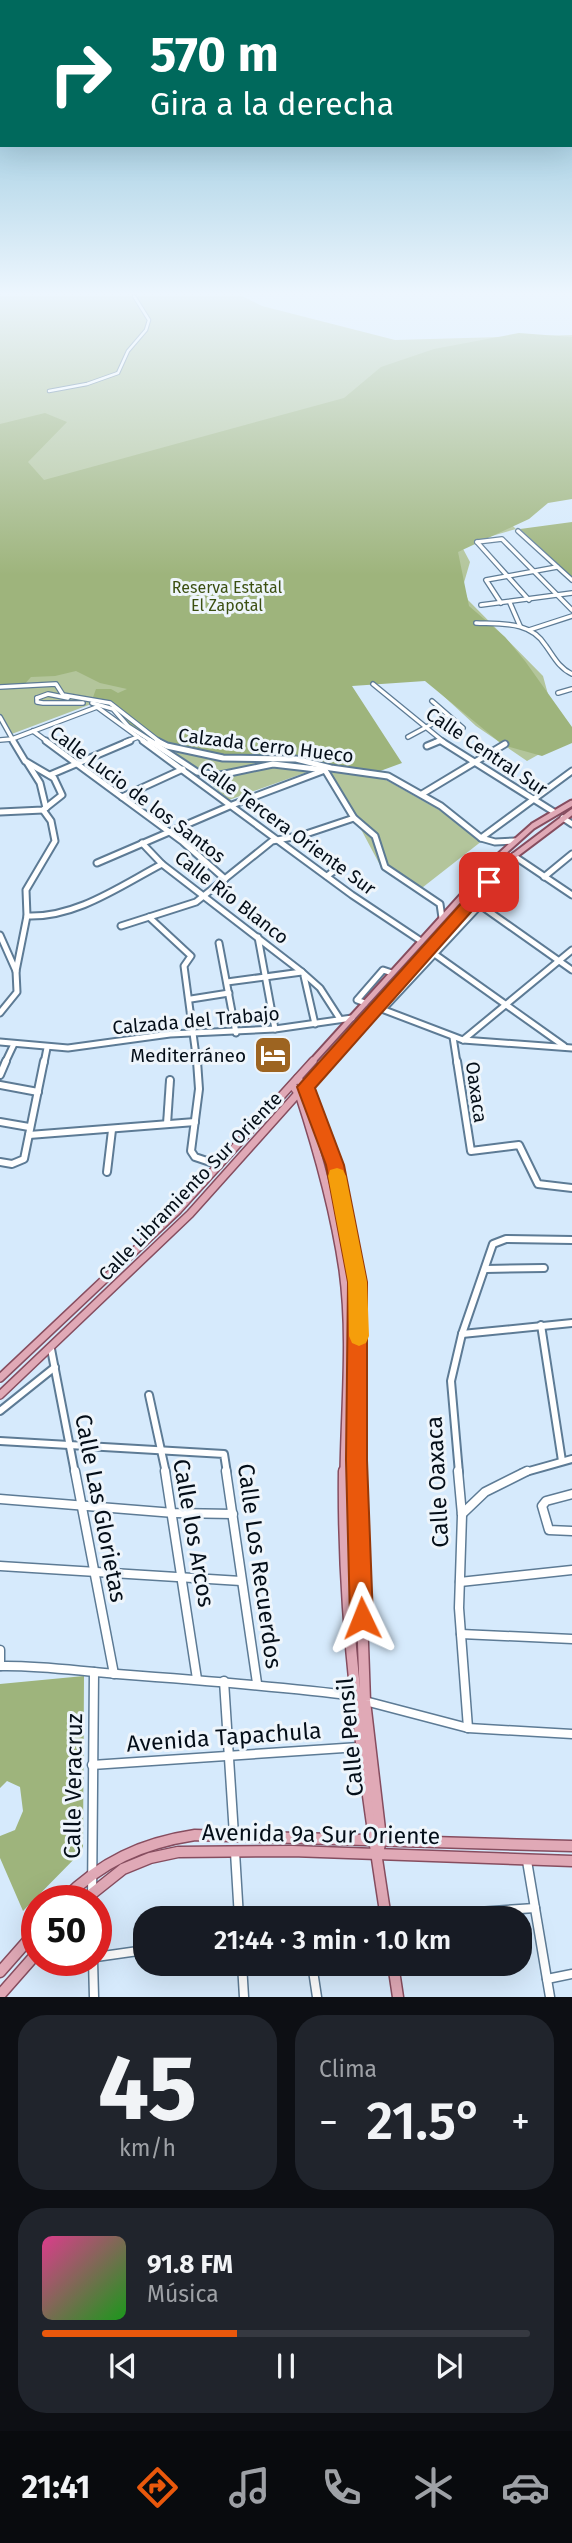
<!DOCTYPE html>
<html lang="es">
<meta charset="utf-8">
<style>
body{margin:0;font-family:"Fira Sans",sans-serif;background:#20242c;color:#f1f3f6;height:100vh;display:flex;flex-direction:column;font-size:26px;white-space:nowrap}
*{box-sizing:border-box;margin:0}
p{font-size:23px;color:#9ea1a6}
.icon{flex:none;width:38px;height:38px;fill:none;stroke:currentColor;stroke-width:2;stroke-linecap:round;stroke-linejoin:round}
.map{position:relative;height:1997px;overflow:hidden}
.side{display:flex;flex-direction:column;gap:18px;padding:18px;background:#0d0f14;flex:1}
.side>*{flex:none}
.banner{position:absolute;left:0px;top:0px;width:572px;height:147px;box-shadow:0 7px 28px #0002;background:#00695c;color:#fff;overflow:hidden}
.speed{position:absolute;left:21px;top:1885px;display:flex;gap:14px;font-size:35px;font-weight:700;text-align:center}
.speed>*{display:grid;place-content:center;width:91px;height:91px;border-radius:50%;background:#171b24;box-shadow:0 7px 28px #0002;line-height:1}
.speed .limit{border:10px solid #d22;background:#fff;color:#111}
.pin{position:absolute;display:grid;place-items:center;width:60px;height:60px;color:#fff;margin:-30px;border-radius:14px;box-shadow:0 4px 10px #0006}
.me{position:absolute;width:77px;margin:-38px;rotate:358deg;stroke-linejoin:round;filter:drop-shadow(0 0 5px #0008)}
.turn{display:flex;align-items:center;gap:24px;height:147px;padding:0 35px;font-size:32px}
.turn .icon{width:91px;height:91px;stroke-width:2.5}
.turn b{display:block;font-size:49px;line-height:60px}
.big{font-size:52px;font-weight:600;line-height:1.1}
.side .card{flex:1;display:flex;flex-direction:column;justify-content:center;gap:10px;min-width:0;padding:0 24px;border-radius:28px;background:#20242c}
.side .dial{align-items:center;gap:0}
.dial b{font-size:91px;line-height:1}
.song{display:flex;align-items:center;gap:21px}
.cover{width:84px;height:84px;border-radius:10px;background:linear-gradient(135deg,hsl(330 70% 55%),hsl(120 70% 35%))}
.played{height:7px;border-radius:4px;background:linear-gradient(90deg,#ea580c 40%,#363941 40%)}
.keys{display:flex;justify-content:space-around;direction:ltr}
.heat{display:flex;justify-content:space-between;align-items:center;font-size:38px;direction:ltr}
.side .tiles{flex:1;display:grid;gap:18px;grid-template-columns:1fr 1fr}
.card:last-child{grid-column:span 2}
.trip{position:absolute;left:133px;top:1906px;width:399px;height:70px;border-radius:28px;background:#171b24;box-shadow:0 7px 28px #0002;font-weight:600;line-height:70px;text-align:center}
.menu{display:flex;height:112px;justify-content:space-around;align-items:center;background:#090b0e;color:#9ea1a6}
.menu .icon{width:49px;height:49px}
.menu .active{color:#ea580c}
.menu b{font-size:32px;color:#f1f3f6}
.map>svg:first-child{display:block}
</style>
<div class="map">
<svg width="572" height="1997" viewBox="0 0 572 1997">
<rect width="100%" height="100%" fill="#d6eafc"/>
<path fill="#b3c59b" d="M0,296H242L262,306L395,340L572,335V397L494,508L516,529L461,545L470,562L463,586L468,600L543,676L561,742L527,761L476,726L424,678L349,685L399,763L374,773L487,837L418,891L381,867L327,765L229,800L162,741L102,700L9,735L0,719Z"/>
<g fill="#9eb47c">
<path d="M519,333L572,337V499L548,503L529,519L458,552L469,606L505,637L525,661L572,727V743L542,756L503,745L425,681L352,686L402,763L372,774L302,762L221,758L164,747L125,721L118,711L92,700L96,689H111L118,693L127,689L100,683L76,671L55,676L31,677L22,687L0,689V424L45,413L67,422L28,462L44,480L344,398L381,367L434,349Z"/>
<path d="M572,522V577L520,529Z"/>
<path d="M84,1676L83,1850L23,1911L0,1858V1836L15,1830L23,1811L20,1787L7,1781L0,1788V1684Z"/>
</g>
<g fill="none" stroke-linecap="round" stroke-linejoin="round">
<defs>
<path id="minor-far4" d="M49,391L87,384L118,373L128,351L146,330L149,320L134,296"/>
<g id="minor-far3">
<path d="M518,531L572,580"/>
<path d="M477,542L502,539L572,610"/>
<path d="M477,542L529,600"/>
<path d="M501,603L486,580L557,567"/>
<path d="M510,603L520,626"/>
<path d="M481,605L572,593"/>
<path d="M476,623C502,624 531,621 546,646C554,657 559,668 572,674"/>
<path d="M529,630L572,616"/>
<path d="M373,684L444,742"/>
<path d="M0,687L56,684L63,695L110,703L160,742"/>
<path d="M558,693L572,689"/>
<path d="M37,698V702L43,703H83"/>
<path d="M37,698L48,694L68,698"/>
<path d="M432,701L463,728"/>
<path d="M92,703L113,709L128,726L153,742"/>
<path d="M0,717L14,742"/>
<path d="M33,731L48,742"/>
<path d="M408,737L447,716"/>
<path d="M0,740L12,739L97,707L145,742"/>
<path d="M125,742L138,737"/>
<path d="M435,742L440,740"/>
</g>
<g id="minor-far2">
<path d="M46,741L183,842L225,879"/>
<path d="M143,741L352,895L421,941"/>
<path d="M150,741L197,772L220,775L273,764L325,770L354,818L375,836L385,867L440,904L442,918"/>
<path d="M157,741L167,746L223,758L296,759L331,768L388,776L441,806L481,838L495,842L515,841"/>
<path d="M441,741L554,812"/>
<path d="M427,746L439,741"/>
<path d="M28,764L40,783L46,808"/>
<path d="M50,775L130,741"/>
<path d="M422,794L505,744"/>
<path d="M122,797L183,769"/>
<path d="M0,812L43,810L62,795L54,778L25,761L13,741"/>
<path d="M563,818L572,824"/>
<path d="M481,838L572,771"/>
<path d="M142,843L162,864L302,972L320,988L340,1019"/>
<path d="M514,856L572,895"/>
<path d="M97,863L232,805L325,770"/>
<path d="M327,876L338,868"/>
<path d="M544,877L572,854"/>
<path d="M480,905L572,970"/>
<path d="M27,916C76,918 120,886 162,864"/>
<path d="M149,917L191,956L184,966L197,1063"/>
<path d="M121,926L196,902L272,841L303,835L354,818"/>
<path d="M0,935L16,971"/>
<path d="M258,937L275,1029"/>
<path d="M219,943L236,1033"/>
<path d="M436,955L564,1046"/>
<path d="M304,976L315,1024"/>
<path d="M227,982L302,972"/>
<path d="M191,999L229,993"/>
<path d="M365,1003L357,1000L383,970L392,973"/>
<path d="M379,1008L463,1040L572,1048"/>
<path d="M383,1009L480,905L494,888L506,863"/>
<path d="M0,1013L17,992L16,971L27,916L26,890L55,841L51,821L43,810"/>
<path d="M453,1037L457,1063"/>
<path d="M463,1040L572,950"/>
<path d="M0,1042L68,1048L170,1034L275,1029L352,1018"/>
<path d="M5,1063L14,1044"/>
<path d="M44,1063L47,1048"/>
</g>
<g id="minor-far1">
<path d="M197,1061L199,1089L191,1151L195,1157L219,1165"/>
<path d="M457,1061L471,1151L519,1145L538,1184L572,1188"/>
<path d="M0,1075L6,1061"/>
<path d="M0,1085L38,1092"/>
<path d="M0,1122L29,1127"/>
<path d="M167,1124L170,1080"/>
<path d="M29,1135L195,1122"/>
<path d="M0,1162L12,1164L24,1159L44,1061"/>
<path d="M107,1172L112,1130"/>
<path d="M486,1269L544,1268"/>
<path d="M541,1325L562,1461"/>
<path d="M462,1334L572,1323"/>
<path d="M51,1349L75,1473"/>
<path d="M149,1395L166,1473"/>
<path d="M0,1411L55,1367"/>
<path d="M0,1441L224,1454L227,1473"/>
<path d="M459,1473L451,1381L462,1334L493,1244L506,1239L572,1240"/>
<path d="M522,1473L572,1459"/>
</g>
<g id="minor">
<path d="M75,1471L114,1674"/>
<path d="M165,1471L197,1679"/>
<path d="M226,1471L257,1683"/>
<path d="M458,1471L462,1515L459,1608L468,1728"/>
<path d="M572,1494L546,1501L542,1506L549,1530L572,1531"/>
<path d="M0,1499L174,1513L233,1514"/>
<path d="M462,1514L485,1492L527,1471"/>
<path d="M0,1566L241,1581"/>
<path d="M460,1582L572,1570"/>
<path d="M461,1634L572,1639"/>
<path d="M0,1650V1666"/>
<path d="M0,1666C40,1665 77,1671 117,1674C198,1680 277,1686 357,1696"/>
<path d="M224,1681L234,1835"/>
<path d="M365,1701L468,1728L572,1734"/>
<path d="M92,1765L359,1747"/>
<path d="M235,1852L239,1918"/>
<path d="M527,1861L550,1997"/>
<path d="M92,1900L94,1672"/>
<path d="M390,1918L535,1908"/>
<path d="M96,1957L145,1950"/>
<path d="M93,1960L94,1997"/>
<path d="M242,1964L244,1997"/>
<path d="M312,1964L317,1997"/>
<path d="M547,1979L572,1974"/>
</g>
<g id="major-far2">
<path d="M311,1063L497,858L533,826L572,803"/>
<path d="M326,1063L506,862L572,812"/>
</g>
<g id="major-far1">
<path d="M298,1078L315,1106L335,1165L357,1282V1473"/>
<path d="M292,1085L299,1094C318,1152 334,1209 343,1270C352,1336 345,1406 344,1473"/>
<path d="M0,1378L178,1210L313,1061"/>
<path d="M0,1395L190,1214L327,1061"/>
</g>
<g id="major">
<path d="M344,1471C342,1622 363,1770 386,1918"/>
<path d="M357,1471L365,1701L381,1838L378,1854"/>
<path d="M63,1900C101,1862 142,1843 195,1835L572,1846"/>
<path d="M84,1900L123,1869L150,1858L178,1852L292,1851L572,1861"/>
<path d="M393,1964L398,1997"/>
<path d="M0,1972L37,1930"/>
<path d="M0,1995L37,1953"/>
</g>
</defs>
<use href="#minor-far4" stroke="#5d7b95" stroke-width="4.5"/>
<use href="#minor-far3" stroke="#5d7b95" stroke-width="6"/>
<use href="#minor-far2" stroke="#5d7b95" stroke-width="9"/>
<use href="#minor-far1" stroke="#5d7b95" stroke-width="10"/>
<use href="#minor" stroke="#5d7b95" stroke-width="11"/>
<use href="#major-far2" stroke="#864d5f" stroke-width="9"/>
<use href="#major-far1" stroke="#864d5f" stroke-width="10"/>
<use href="#major" stroke="#864d5f" stroke-width="13"/>
<use href="#minor-far4" stroke="#fff" stroke-width="2.5"/>
<use href="#minor-far3" stroke="#fff" stroke-width="3.5"/>
<use href="#minor-far2" stroke="#fff" stroke-width="5"/>
<use href="#minor-far1" stroke="#fff" stroke-width="6"/>
<use href="#minor" stroke="#fff" stroke-width="8"/>
<use href="#major-far2" stroke="#e0a9b6" stroke-width="5"/>
<use href="#major-far1" stroke="#e0a9b6" stroke-width="7"/>
<use href="#major" stroke="#e0a9b6" stroke-width="10"/>
</g>
<linearGradient id="sky" x2="0" y2="1"><stop stop-color="#73b4d0"/><stop offset="0.51" stop-color="#edf6fe"/><stop offset="1" stop-color="#edf6fe" stop-opacity="0"/></linearGradient>
<rect width="572" height="575" fill="url(#sky)"/>
<path fill="#ea580c" stroke="#983908" stroke-width="2" d="M489,877L494,878V886L315,1088L344,1165L367,1282V1460L373,1618L370,1626L362,1629L354,1626L350,1618L346,1460L348,1282L326,1165L297,1087L484,878Z"/>
<path fill="#f59e0b" d="M337,1168L343,1170L346,1176L367,1282L369,1336L366,1343L359,1346L352,1343L349,1336L348,1282L328,1176L330,1170Z"/>
<defs>
<symbol id="hotel-square" viewBox="-11 -11 22 22"><rect x="-9" y="-9" width="18" height="18" rx="4" fill="#9d6421" stroke="#eef5fb"/><path d="M-6-4.5h1.5V1H6V5H4.5V3h-9V5H-6ZM-4 0a1.8 1.8 0 1 1 3.6 0ZM.5 0V-2.5h3Q6-2.5 6 0Z" fill="#fff"/></symbol>
</defs>
<g fill-rule="evenodd">
<use href="#hotel-square" x="251" y="1033" width="44" height="44"/>
</g>
<g text-anchor="middle" stroke-width="6" stroke-linejoin="round" paint-order="stroke">
<g font-size="16" fill="#3b4f11" stroke="#eef5fb">
<text x="227" y="593">Reserva Estatal<tspan x="227" dy="18">El Zapotal</tspan></text>
</g>
<g font-size="19" fill="#040e18" stroke="#eef5fb">
<text transform="translate(266 745) rotate(7)" y="7">Calzada Cerro Hueco</text>
<text transform="translate(487 751) rotate(34)" y="7">Calle Central Sur</text>
<text transform="translate(138 794) rotate(37)" y="7">Calle Lucio de los Santos</text>
<text transform="translate(288 828) rotate(36)" y="7">Calle Tercera Oriente Sur</text>
<text transform="translate(232 897) rotate(38)" y="7">Calle Río Blanco</text>
<text transform="translate(196 1020) rotate(-5)" y="7">Calzada del Trabajo</text>
<text transform="translate(477 1092) rotate(82)" y="7">Oaxaca</text>
<text transform="translate(190 1186) rotate(-46)" y="7">Calle Libramiento Sur Oriente</text>
</g>
<g font-size="19" fill="#040e18" stroke="#eef5fb" text-anchor="end">
<text x="246" y="1062">Mediterráneo</text>
</g>
<g font-size="23" fill="#040e18" stroke="#eef5fb">
<text transform="translate(437 1482) rotate(-93)" y="8">Calle Oaxaca</text>
<text transform="translate(101 1508) rotate(79)" y="8">Calle Las Glorietas</text>
<text transform="translate(194 1533) rotate(80)" y="8">Calle los Arcos</text>
<text transform="translate(260 1566) rotate(82)" y="8">Calle Los Recuerdos</text>
<text transform="translate(224 1737) rotate(-4)" y="8">Avenida Tapachula</text>
<text transform="translate(350 1737) rotate(-95)" y="8">Calle Pensil</text>
<text transform="translate(73 1786) rotate(-89)" y="8">Calle Veracruz</text>
<text transform="translate(321 1834) rotate(1)" y="8">Avenida 9a Sur Oriente</text>
</g>
</g>
</svg>
<div class="speed"><div class="limit">50</div></div>
<div class="pin" style="left:489px;top:882px;background:#d93025"><svg class="icon" aria-label="arrive" viewBox="0 0 24 24"><path d="M6 21V4h12l-3 4 3 4H6"/></svg></div>
<svg class="me" style="left:362px;top:1618px" viewBox="-20 -20 40 40"><path d="M0-17L14 15 0 8-14 15z" fill="#ea580c" stroke="#fff" stroke-width="4"/></svg>
<div class="trip">21:44 · 3 min · 1.0 km</div>
<div class="banner">
<div class="turn"><svg class="icon" aria-label="right" viewBox="0 0 24 24"><path d="M7 20v-9h11M14 6l5 5-5 5"/></svg><div><b>570 m</b>Gira a la derecha</div></div>
</div>
</div>
<section class="side">
<div class="tiles">
<div class="card dial"><b>45</b><p>km/h</p></div>
<div class="card"><p>Clima</p>
<div class="heat"><a>−</a><b class="big">21.5°</b><a>+</a></div>
</div>
<div class="card">
<div class="song"><i class="cover"></i><div><b>91.8 FM</b><p>Música</p></div></div>
<div class="played"></div>
<div class="keys"><svg class="icon" aria-label="previous" viewBox="0 0 24 24"><path d="M18 5L8 12l10 7zM5 5v14"/></svg><svg class="icon" aria-label="pause" viewBox="0 0 24 24"><path d="M8 5v14M16 5v14"/></svg><svg class="icon" aria-label="next" viewBox="0 0 24 24"><path d="M6 5l10 7-10 7zM19 5v14"/></svg></div>
</div>
</div>
</section>
<nav class="menu">
<b>21:41</b>
<svg class="icon active" aria-label="directions" viewBox="0 0 24 24"><path d="M12 3l9 9-9 9-9-9zM9 14v-3h6M13 9l2 2-2 2"/></svg>
<svg class="icon" aria-label="music" viewBox="0 0 24 24"><path d="M9 18V5l10-2v13"/><circle cx="6" cy="18" r="3"/><circle cx="16" cy="16" r="3"/></svg>
<svg class="icon" aria-label="phone" viewBox="0 0 24 24"><path d="M5 4h4l2 5-3 2q2 4 5 5l2-3 5 2v4C11 20 4 13 5 4z"/></svg>
<svg class="icon" aria-label="climate" viewBox="0 0 24 24"><path d="M12 3v18M4 7l16 10M4 17L20 7"/></svg>
<svg class="icon" aria-label="car" viewBox="0 0 24 24"><path d="M5 17H2v-5l4-1 3-4h7l3 4 3 1v5h-3M9 17h6M6 11h13"/><circle cx="7" cy="17" r="2"/><circle cx="17" cy="17" r="2"/></svg>
</nav>
